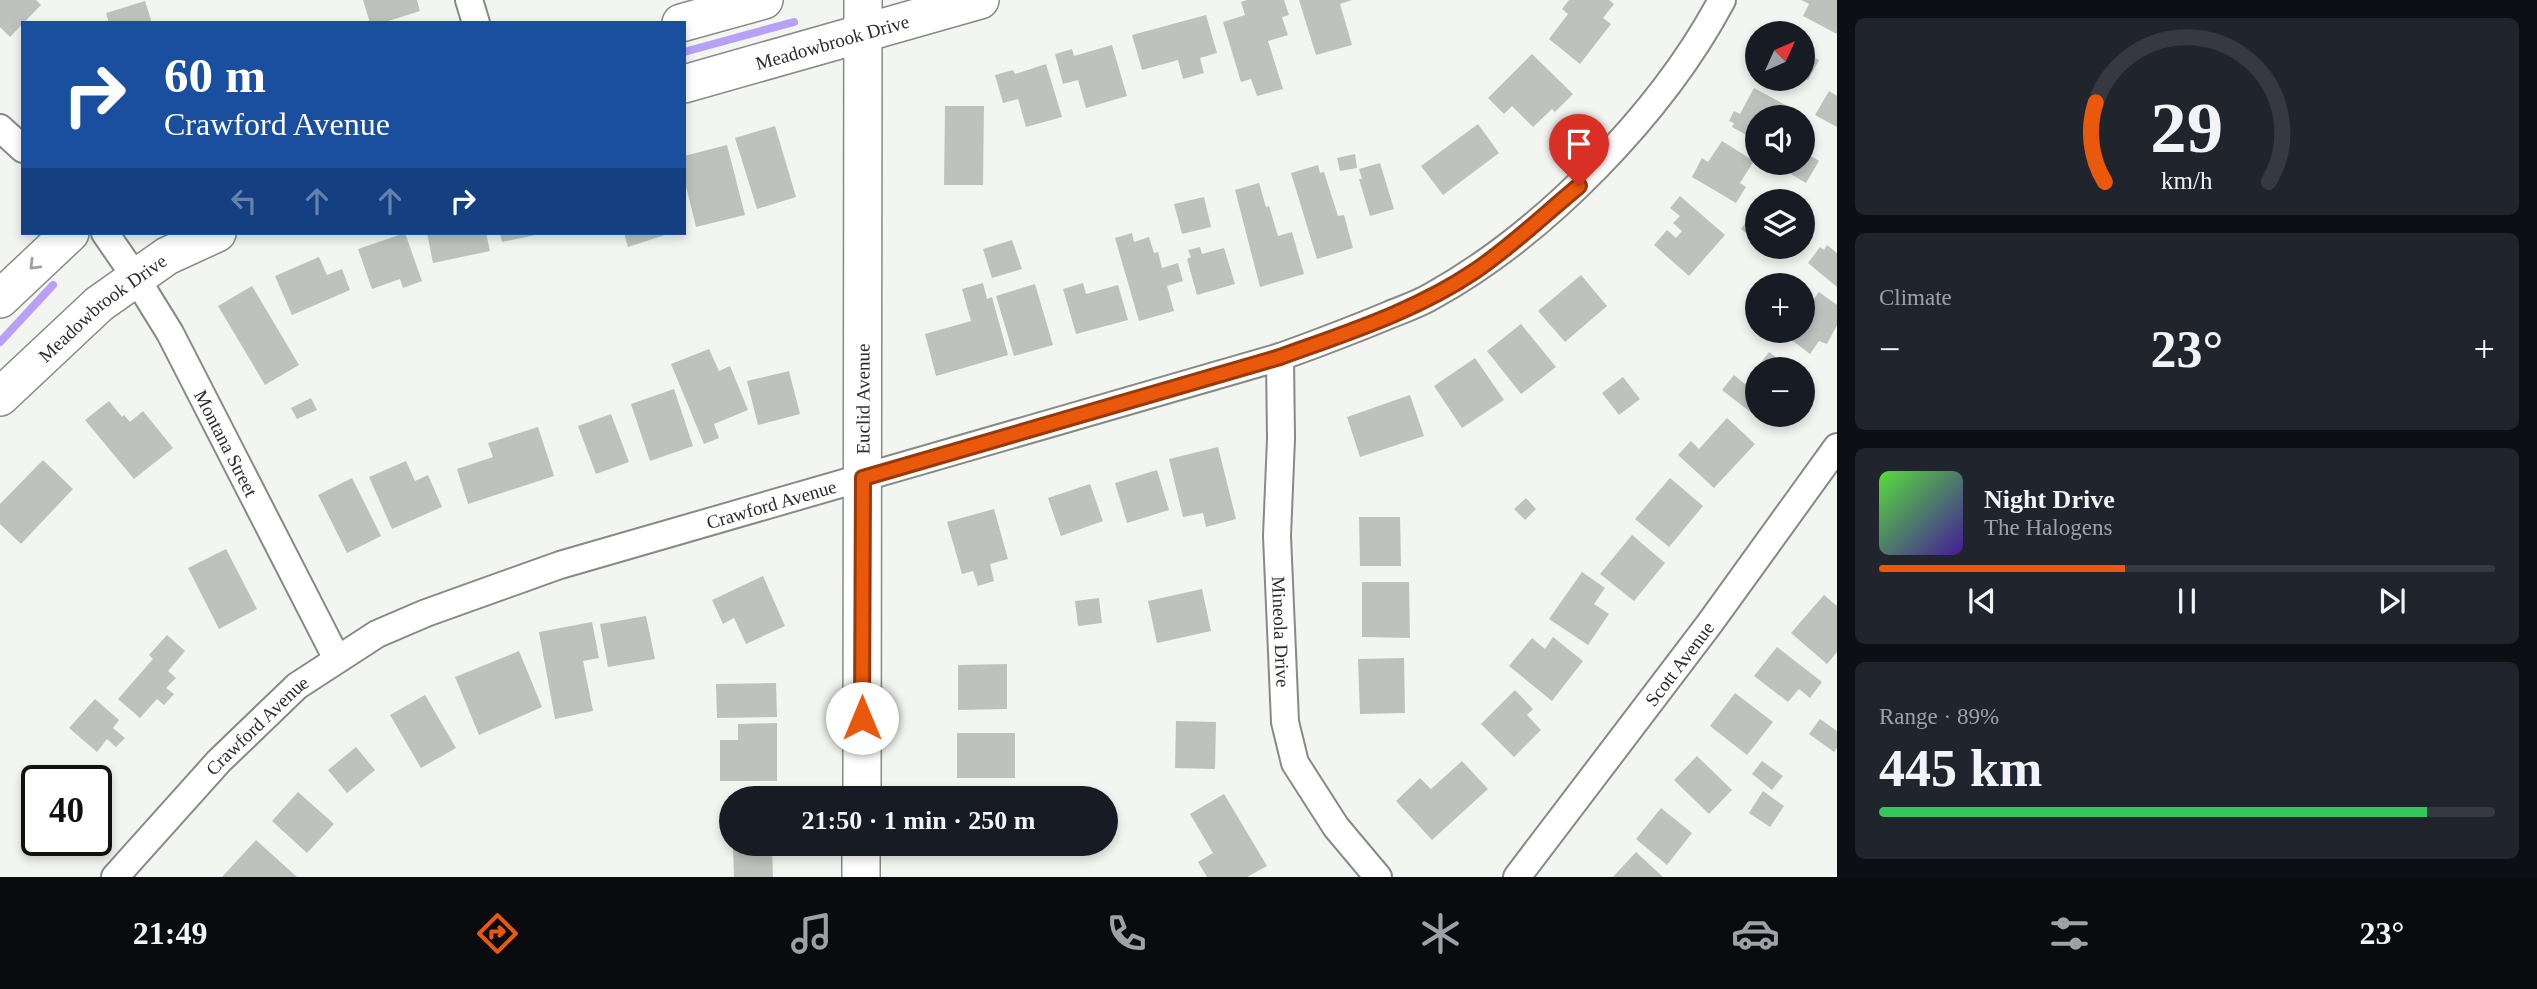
<!DOCTYPE html>
<meta charset="utf-8">
<style>
body{margin:0;font-family:"Times New Roman",serif;background:#20242c;color:#f1f3f6;height:100vh;display:flex;flex-direction:column;font-size:26px;white-space:nowrap}
*{box-sizing:border-box;margin:0}
p{font-size:23px;color:#9ea1a6}
.icon{flex:none;width:38px;height:38px;fill:none;stroke:currentColor;stroke-width:2;stroke-linecap:round;stroke-linejoin:round}
.map{position:relative;flex:1;overflow:hidden}
.panel{display:flex;flex-direction:column;gap:18px;padding:18px;background:#0d0f14;width:700px}
.panel>*{flex:none}
.hud{position:absolute;left:21px;top:21px;width:665px;height:214px;border-radius:0px;box-shadow:0 4px 10px #0003;background:#1a4fa0;color:#fff;overflow:hidden}
.needle{width:46px;rotate:45deg}
.tools{position:absolute;left:1745px;top:21px;display:grid;gap:14px}
.tools a{display:grid;place-items:center;width:70px;height:70px;border-radius:50%;background:#171b24;box-shadow:0 4px 10px #0003;font-size:35px}
.speed{position:absolute;left:21px;top:765px;display:flex;gap:14px;font-size:35px;font-weight:700;text-align:center}
.speed>*{display:grid;place-content:center;width:91px;height:91px;border-radius:50%;background:#171b24;box-shadow:0 4px 10px #0003;line-height:1}
.speed .limit{border:4px solid #111;border-radius:10px;background:#fff;color:#111}
.pin{position:absolute;display:grid;place-items:center;width:60px;height:60px;color:#fff;margin:-72px -30px;border-radius:50% 50% 50% 0;rotate:-45deg;box-shadow:0 0 7px #0007}
.pin .icon{rotate:45deg}
.me{position:absolute;width:77px;margin:-38px;rotate:0deg;stroke-linejoin:round;filter:drop-shadow(0 0 5px #0008)}
.turn{display:flex;align-items:center;gap:24px;height:147px;padding:0 28px;font-size:32px}
.turn .icon{width:91px;height:91px;stroke-width:2.5}
.turn b{display:block;font-size:49px;line-height:60px}
.lanes{display:flex;align-items:center;height:66px;padding:0 28px;background:#0003;justify-content:center;gap:35px;direction:ltr}
.lanes .off{opacity:.35}
.big{font-size:52px;font-weight:700;line-height:1.1}
.panel .widget{flex:1;display:flex;flex-direction:column;justify-content:center;gap:10px;min-width:0;padding:0 24px;border-radius:10px;background:#20242c}
.panel .dial{align-items:center;gap:0}
.dial svg{height:182px;overflow:visible;fill:none;stroke:#363941;stroke-width:7;stroke-linecap:round;text-anchor:middle}
.dial text{fill:#f1f3f6;stroke:none}
.song{display:flex;align-items:center;gap:21px}
.cover{width:84px;height:84px;border-radius:10px;background:linear-gradient(135deg,hsl(110 70% 55%),hsl(260 70% 35%))}
.played{height:7px;border-radius:4px;background:linear-gradient(90deg,#ea580c 40%,#363941 40%)}
.keys{display:flex;justify-content:space-around;direction:ltr}
.heat{display:flex;justify-content:space-between;align-items:center;font-size:38px;direction:ltr}
.charge{height:10px;border-radius:5px;background:linear-gradient(90deg,#34c759 89%,#363941 0)}
.trip{position:absolute;left:719px;top:786px;width:399px;height:70px;border-radius:35px;background:#171b24;box-shadow:0 4px 10px #0003;font-weight:700;line-height:70px;text-align:center}
.dock{display:flex;height:112px;justify-content:space-around;align-items:center;background:#090b0e;color:#9ea1a6}
.dock .icon{width:49px;height:49px}
.dock .on{color:#ea580c}
.dock b{font-size:32px;color:#f1f3f6}
main{display:flex;flex:1;min-height:0}
.map>svg:first-child{display:block}
</style>
<main>
<div class="map">
<svg width="1837" height="877" viewBox="0 0 1837 877">
<rect width="100%" height="100%" fill="#f2f5f0"/>
<g fill="none" stroke-linecap="round" stroke-linejoin="round">
<g stroke="#b9a0f7" stroke-width="8">
<path d="M684,52L794,22"/>
<path d="M0,342L53,285"/>
</g>
</g>
<g fill="#bec2bd">
<path d="M0,0H36L41,5L10,37L0,27Z"/>
<path d="M363,0H417L420,11L382,23H370Z"/>
<path d="M1247,0H1284L1289,15L1282,17L1288,35L1268,41L1283,89L1257,96L1251,79L1241,82L1223,22L1245,15L1241,2Z"/>
<path d="M1299,0H1352L1340,4L1352,45L1316,55Z"/>
<path d="M1569,0H1609L1614,4L1603,18L1611,24L1580,64L1549,39L1568,14L1562,9Z"/>
<path d="M1801,0H1837V34L1803,16L1809,4Z"/>
<path d="M145,1L152,23H109L106,13Z"/>
<path d="M1206,15L1217,53L1200,58L1204,73L1183,79L1178,60L1142,70L1132,35Z"/>
<path d="M1112,45L1127,96L1086,108L1078,80L1063,84L1055,54L1072,49L1074,56Z"/>
<path d="M1802,46L1811,50L1809,54L1819,60L1808,80L1802,78Z"/>
<path d="M1532,54L1573,94L1555,112L1552,109L1533,127L1512,106L1504,114L1488,98Z"/>
<path d="M1046,64L1062,117L1026,127L1018,99L1003,103L995,75L1013,70L1015,74Z"/>
<path d="M1754,88L1791,108L1790,110L1798,115L1797,117H1757V141L1732,127L1734,123L1729,121L1734,111L1740,114Z"/>
<path d="M1829,91L1837,96V127L1815,115Z"/>
<path d="M945,106H984L983,185H944Z"/>
<path d="M1478,124L1499,153L1443,195L1421,166Z"/>
<path d="M775,126L796,197L757,209L735,138Z"/>
<path d="M1722,141L1754,161L1740,183L1746,187L1736,203L1692,177L1702,158L1708,162Z"/>
<path d="M727,145L745,215L696,227L684,178V156Z"/>
<path d="M1802,150L1819,161L1806,183L1784,170L1789,163H1802Z"/>
<path d="M1355,154L1357,168L1340,171L1337,158Z"/>
<path d="M1380,163L1394,209L1370,216L1359,179H1362L1359,169Z"/>
<path d="M1318,165L1320,173L1324,172L1338,216L1344,215L1353,248L1317,259L1291,173Z"/>
<path d="M1259,183L1266,207L1269,206L1278,236L1292,232L1304,274L1260,287L1235,190Z"/>
<path d="M1680,196L1725,235L1689,276L1654,245L1667,230L1676,238L1682,231L1673,223L1680,216L1670,208Z"/>
<path d="M1204,197L1211,227L1182,234L1174,204Z"/>
<path d="M1757,207V241L1741,229Z"/>
<path d="M405,233L422,281L403,288L400,279L372,289L358,249Z"/>
<path d="M427,233H486L490,251L433,263Z"/>
<path d="M500,233H540V234L502,242Z"/>
<path d="M624,233H671L628,247Z"/>
<path d="M1132,233L1134,242L1149,237L1154,253L1158,252L1162,268L1178,263L1183,281L1167,286L1174,311L1139,321L1115,238Z"/>
<path d="M1012,240L1022,269L992,278L983,249Z"/>
<path d="M1827,245L1837,253V287L1808,263L1820,247L1824,250Z"/>
<path d="M1200,247L1202,254L1224,248L1235,284L1197,295L1187,259L1191,257L1188,250Z"/>
<path d="M319,257L327,275L342,269L350,290L292,315L275,276Z"/>
<path d="M1581,275L1607,306L1565,342L1538,311Z"/>
<path d="M983,283L987,299L992,297L1008,355L936,376L925,334L971,321L962,289Z"/>
<path d="M1083,283L1086,294L1118,285L1128,320L1076,334L1063,289Z"/>
<path d="M1035,284L1053,345L1014,356L996,296Z"/>
<path d="M252,286L299,365L265,385L218,306Z"/>
<path d="M1819,292L1837,305V325L1827,344L1819,341L1810,354L1780,331H1802V294L1815,304L1813,300Z"/>
<path d="M1521,324L1556,367L1521,394L1487,351Z"/>
<path d="M709,349L719,371L730,366L748,410L714,424L719,438L704,444L671,364Z"/>
<path d="M1769,352L1791,369H1757V415H1767L1762,421L1722,390L1734,375L1745,384Z"/>
<path d="M1475,358L1504,400L1462,428L1434,386Z"/>
<path d="M789,371L800,414L758,425L747,381Z"/>
<path d="M1623,377L1640,399L1619,415L1602,393Z"/>
<path d="M674,389L693,446L650,461L631,404Z"/>
<path d="M1410,395L1424,436L1360,457L1347,417Z"/>
<path d="M311,398L317,410L297,419L291,408Z"/>
<path d="M109,401L122,417L124,415L130,422L143,411L173,448L134,479L85,420Z"/>
<path d="M611,414L629,462L596,474L578,426Z"/>
<path d="M1727,418L1755,444L1714,488L1678,455L1691,441L1699,449Z"/>
<path d="M538,427L554,476L468,504L457,469L493,457L488,443Z"/>
<path d="M1218,447L1236,519L1206,527L1203,513L1183,517L1169,459Z"/>
<path d="M43,460L73,489L21,544L0,524V504Z"/>
<path d="M406,461L415,481L428,475L442,507L392,529L369,477Z"/>
<path d="M1157,470L1169,510L1127,523L1115,483Z"/>
<path d="M352,478L381,536L347,553L318,495Z"/>
<path d="M1670,478L1703,506L1669,547L1635,519Z"/>
<path d="M1090,484L1103,521L1061,536L1048,498Z"/>
<path d="M1526,498L1536,509L1525,520L1514,509Z"/>
<path d="M994,509L1008,559L990,564L994,581L978,586L973,571L962,574L947,522Z"/>
<path d="M1359,517H1400L1401,566H1360Z"/>
<path d="M1632,535L1665,563L1634,601L1600,574Z"/>
<path d="M226,549L257,609L219,629L188,568Z"/>
<path d="M1582,572L1605,588L1594,604L1609,614L1588,645L1549,619Z"/>
<path d="M763,576L785,626L746,644L734,618L723,624L712,600Z"/>
<path d="M1362,582H1409L1410,638L1362,637Z"/>
<path d="M1202,589L1211,631L1157,643L1148,601Z"/>
<path d="M1824,595L1837,606V652L1827,664L1791,633Z"/>
<path d="M1099,598L1102,623L1078,626L1075,601Z"/>
<path d="M646,616L655,659L608,667L600,624Z"/>
<path d="M592,622L599,658L583,661L593,711L555,719L539,632Z"/>
<path d="M167,635L185,651L168,671L176,678L166,688L174,694L164,705L157,699L140,718L118,699L153,659L149,655Z"/>
<path d="M1553,637L1583,661L1552,701L1509,666L1532,638L1545,649Z"/>
<path d="M1777,647L1822,682L1810,698L1799,689L1788,702L1754,676Z"/>
<path d="M519,651L542,707L479,735L455,677Z"/>
<path d="M1404,658L1405,713L1360,714L1358,659Z"/>
<path d="M1007,664V709L958,710V665Z"/>
<path d="M776,683L777,717L717,718L716,684Z"/>
<path d="M1515,690L1533,709L1527,715L1541,730L1514,757L1481,724Z"/>
<path d="M1735,693L1773,722L1747,755L1710,726Z"/>
<path d="M425,695L456,748L421,768L390,715Z"/>
<path d="M95,699L119,720L113,728L125,738L116,747L107,739L97,752L69,728Z"/>
<path d="M1820,719L1837,731V748L1834,752L1809,734Z"/>
<path d="M1176,721L1216,722L1215,769L1175,768Z"/>
<path d="M777,723V781H720V740H738V724Z"/>
<rect x="957" y="733" width="58" height="45"/>
<path d="M356,747L375,770L347,793L328,770Z"/>
<path d="M1697,756L1732,790L1709,814L1674,780Z"/>
<path d="M1462,761L1488,789L1432,840L1396,801L1420,778L1431,789Z"/>
<path d="M1762,761L1783,776L1772,790L1752,774Z"/>
<path d="M1763,791L1784,806L1770,827L1749,813Z"/>
<path d="M298,792L334,824L307,853L272,821Z"/>
<path d="M1224,794L1267,866L1247,877H1207L1198,862L1213,853L1190,814Z"/>
<path d="M1661,808L1692,833L1667,865L1636,839Z"/>
<path d="M256,840L297,877H222Z"/>
<path d="M772,847L773,877H734L733,848Z"/>
<path d="M1636,852L1663,877H1613Z"/>
</g>
<g fill="none" stroke-linecap="round" stroke-linejoin="round">
<defs>
<g id="street">
<path d="M469,0L476,23"/>
<path d="M0,128L23,149"/>
<path id="s1" d="M105,233L136,278L170,333L337,659"/>
<path id="s2" d="M1280,357L1281,439L1277,536L1285,722L1295,763L1336,827L1378,877"/>
<path id="s3" d="M115,877L219,761L297,686L377,634L426,613L560,565L1280,357C1316,344 1353,330 1389,315C1403,309 1419,304 1432,296C1544,234 1662,113 1722,0"/>
<path id="s4" d="M1517,877L1710,623L1837,447"/>
</g>
<g id="secondary">
<path d="M681,23L764,0"/>
<path id="s5" d="M684,84L980,0"/>
<path d="M0,299L70,233"/>
<path id="s6" d="M0,397L99,304L167,256L217,233"/>
<path id="s7" d="M862,798L863,0"/>
<path d="M861,877V844"/>
</g>
</defs>
<use href="#street" stroke="#878a86" stroke-width="30"/>
<use href="#secondary" stroke="#878a86" stroke-width="40"/>
<use href="#street" stroke="#fff" stroke-width="26"/>
<use href="#secondary" stroke="#fff" stroke-width="37"/>
</g>
<defs><path id="oneway-chevron" d="M-2-3.5L2.5 0L-2 3.5" fill="none" stroke-width="1.6" stroke-linecap="round" stroke-linejoin="round" transform="scale(1.75)"/></defs>
<use stroke="#9fa09f" href="#oneway-chevron" transform="translate(34 265) rotate(135)"/>
<g fill="none" stroke-linecap="round" stroke-linejoin="round">
<defs>
<path id="route" d="M862,718L863,478L1280,357C1346,333 1416,311 1475,271C1512,246 1545,214 1579,186"/>
</defs>
<use href="#route" stroke="#983908" stroke-width="18"/>
<use href="#route" stroke="#ea580c" stroke-width="12"/>
</g>
<g text-anchor="middle" stroke-width="5" stroke-linejoin="round" paint-order="stroke">
<g font-size="19" fill="#2a2c2a" stroke="#f2f5f0">
<text dy="7" stroke="none"><textPath href="#s5" startOffset="154">Meadowbrook Drive</textPath></text>
<text dy="7" stroke="none"><textPath href="#s6" startOffset="136">Meadowbrook Drive</textPath></text>
<text dy="7" stroke="none"><textPath href="#s7" startOffset="399">Euclid Avenue</textPath></text>
<text dy="7" stroke="none"><textPath href="#s1" startOffset="243">Montana Street</textPath></text>
<text dy="7" stroke="none"><textPath href="#s3" startOffset="775">Crawford Avenue</textPath></text>
<text dy="7" stroke="none"><textPath href="#s2" startOffset="275">Mineola Drive</textPath></text>
<text dy="7" stroke="none"><textPath href="#s4" startOffset="268">Scott Avenue</textPath></text>
<text dy="7" stroke="none"><textPath href="#s3" startOffset="208">Crawford Avenue</textPath></text>
</g>
</g>
</svg>
<div class="tools">
<a><svg class="needle" viewBox="-14 -14 28 28"><path d="M0-13l5 13h-10z" fill="#e53935"/><path d="M0 13l5-13h-10z" fill="#9ea1a6"/></svg></a>
<a><svg class="icon" aria-label="sound" viewBox="0 0 24 24"><path d="M4 9h4l5-4v14l-5-4H4zM17 9q2 3 0 6"/></svg></a>
<a><svg class="icon" aria-label="layers" viewBox="0 0 24 24"><path d="M12 4l9 5-9 5-9-5zM3 14l9 5 9-5"/></svg></a>
<a>+</a>
<a>−</a>
</div>
<div class="speed"><div class="limit">40</div></div>
<div class="pin" style="left:1579px;top:186px;background:#d93025"><svg class="icon" aria-label="arrive" viewBox="0 0 24 24"><path d="M6 21V4h12l-3 4 3 4H6"/></svg></div>
<svg class="me" style="left:862px;top:718px" viewBox="-20 -20 40 40"><circle r="19" fill="#fff"/><path d="M0-13L10 11 0 6-10 11z" fill="#ea580c"/></svg>
<div class="trip">21:50 · 1 min · 250 m</div>
<div class="hud">
<div class="turn"><svg class="icon" aria-label="right" viewBox="0 0 24 24"><path d="M7 20v-9h11M14 6l5 5-5 5"/></svg><div><b>60 m</b>Crawford Avenue</div></div>
<div class="lanes"><svg class="icon off" aria-label="left" viewBox="0 0 24 24"><path d="M17 20v-9H6M10 6l-5 5 5 5"/></svg><svg class="icon off" aria-label="ahead" viewBox="0 0 24 24"><path d="M12 20V5M6 11l6-6 6 6"/></svg><svg class="icon off" aria-label="ahead" viewBox="0 0 24 24"><path d="M12 20V5M6 11l6-6 6 6"/></svg><svg class="icon" aria-label="right" viewBox="0 0 24 24"><path d="M7 20v-9h11M14 6l5 5-5 5"/></svg></div>
</div>
</div>
<section class="panel">
<div class="widget dial"><svg viewBox="0 0 100 80">
<path d="M14 69A42 42 0 1 1 86 69"/>
<path d="M14 69A42 42 0 0 1 10 34" stroke="#ea580c"/>
<text x="50" y="56" font-size="32" font-weight="700">29</text>
<text x="50" y="72" font-size="11">km/h</text>
</svg></div>
<div class="widget"><p>Climate</p>
<div class="heat"><a>−</a><b class="big">23°</b><a>+</a></div>
</div>
<div class="widget">
<div class="song"><i class="cover"></i><div><b>Night Drive</b><p>The Halogens</p></div></div>
<div class="played"></div>
<div class="keys"><svg class="icon" aria-label="previous" viewBox="0 0 24 24"><path d="M18 5L8 12l10 7zM5 5v14"/></svg><svg class="icon" aria-label="pause" viewBox="0 0 24 24"><path d="M8 5v14M16 5v14"/></svg><svg class="icon" aria-label="next" viewBox="0 0 24 24"><path d="M6 5l10 7-10 7zM19 5v14"/></svg></div>
</div>
<div class="widget"><p>Range · 89%</p><b class="big">445 km</b><div class="charge"></div></div>
</section>
</main>
<nav class="dock">
<b>21:49</b>
<svg class="icon on" aria-label="directions" viewBox="0 0 24 24"><path d="M12 3l9 9-9 9-9-9zM9 14v-3h6M13 9l2 2-2 2"/></svg>
<svg class="icon" aria-label="music" viewBox="0 0 24 24"><path d="M9 18V5l10-2v13"/><circle cx="6" cy="18" r="3"/><circle cx="16" cy="16" r="3"/></svg>
<svg class="icon" aria-label="phone" viewBox="0 0 24 24"><path d="M5 4h4l2 5-3 2q2 4 5 5l2-3 5 2v4C11 20 4 13 5 4z"/></svg>
<svg class="icon" aria-label="climate" viewBox="0 0 24 24"><path d="M12 3v18M4 7l16 10M4 17L20 7"/></svg>
<svg class="icon" aria-label="car" viewBox="0 0 24 24"><path d="M5 17H2v-5l4-1 3-4h7l3 4 3 1v5h-3M9 17h6M6 11h13"/><circle cx="7" cy="17" r="2"/><circle cx="17" cy="17" r="2"/></svg>
<svg class="icon" aria-label="filters" viewBox="0 0 24 24"><path d="M4 7h16M4 17h16"/><circle cx="9" cy="7" r="2"/><circle cx="15" cy="17" r="2"/></svg>
<b>23°</b>
</nav>
